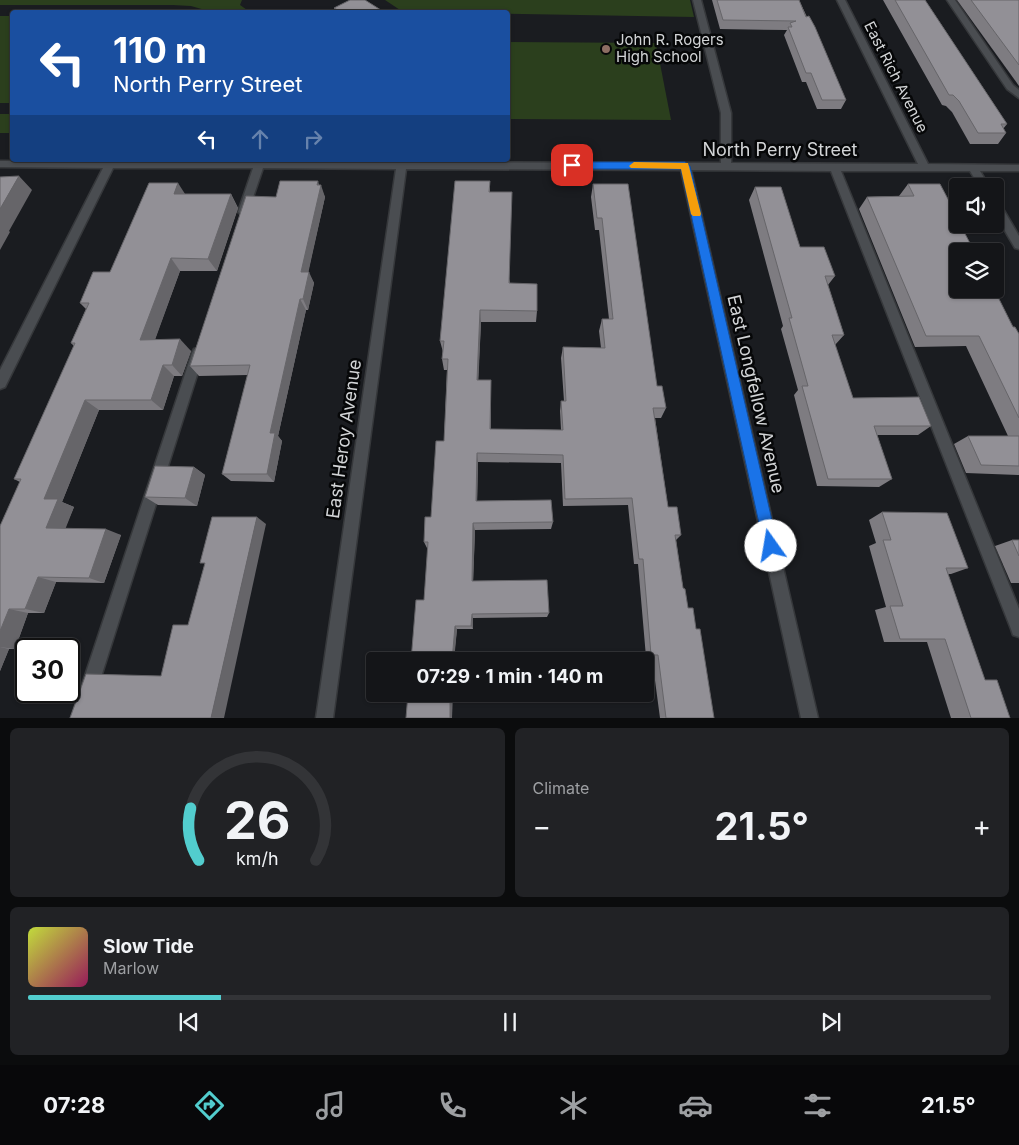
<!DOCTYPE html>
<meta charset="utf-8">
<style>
body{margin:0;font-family:Inter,sans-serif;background:#212225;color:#f1f3f6;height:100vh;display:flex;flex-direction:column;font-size:19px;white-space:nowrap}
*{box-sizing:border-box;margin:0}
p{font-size:16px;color:#9d9fa2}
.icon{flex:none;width:28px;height:28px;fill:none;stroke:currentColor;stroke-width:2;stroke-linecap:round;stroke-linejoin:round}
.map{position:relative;height:718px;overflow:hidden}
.panel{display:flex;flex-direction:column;gap:10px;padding:10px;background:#0b0c0d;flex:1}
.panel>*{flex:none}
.hud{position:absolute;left:10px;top:10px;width:500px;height:152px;border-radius:5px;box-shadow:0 1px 4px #0004,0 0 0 1px #333437;background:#1a4fa0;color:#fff;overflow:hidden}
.buttons{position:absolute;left:949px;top:178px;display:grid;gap:10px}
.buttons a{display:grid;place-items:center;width:55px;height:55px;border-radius:5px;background:#141518;box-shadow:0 1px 4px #0004,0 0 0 1px #333437;font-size:25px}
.speed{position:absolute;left:15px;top:638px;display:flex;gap:10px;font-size:25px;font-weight:700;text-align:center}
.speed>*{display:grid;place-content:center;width:65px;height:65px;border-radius:50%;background:#141518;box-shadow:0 1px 4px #0004,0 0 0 1px #333437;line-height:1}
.speed .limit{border:2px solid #111;border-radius:8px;background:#fff;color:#111}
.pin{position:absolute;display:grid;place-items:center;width:42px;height:42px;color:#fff;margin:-21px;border-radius:10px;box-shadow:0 2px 8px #0006}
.me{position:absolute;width:55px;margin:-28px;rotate:347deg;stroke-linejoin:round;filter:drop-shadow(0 0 4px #0008)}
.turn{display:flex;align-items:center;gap:18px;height:105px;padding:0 20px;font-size:22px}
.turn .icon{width:65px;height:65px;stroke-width:2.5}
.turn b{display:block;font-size:35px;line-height:42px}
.lanes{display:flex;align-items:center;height:48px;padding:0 20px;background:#0003;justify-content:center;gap:25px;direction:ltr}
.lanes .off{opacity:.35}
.big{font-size:38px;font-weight:700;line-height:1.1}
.panel .tile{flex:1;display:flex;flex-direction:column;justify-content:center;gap:8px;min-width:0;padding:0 18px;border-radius:8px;background:#212225}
.panel .dial{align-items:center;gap:0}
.dial svg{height:130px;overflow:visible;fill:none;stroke:#333437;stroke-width:7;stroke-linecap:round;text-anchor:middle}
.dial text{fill:#f1f3f6;stroke:none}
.song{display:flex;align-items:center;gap:15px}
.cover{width:60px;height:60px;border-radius:8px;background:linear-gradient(135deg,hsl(70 70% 55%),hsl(330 70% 35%))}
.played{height:5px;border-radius:2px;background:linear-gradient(90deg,#52cdce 20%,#333437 20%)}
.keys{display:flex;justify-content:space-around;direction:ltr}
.heat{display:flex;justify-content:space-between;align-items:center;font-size:28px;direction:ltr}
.panel .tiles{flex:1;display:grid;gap:10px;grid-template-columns:1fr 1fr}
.tile:last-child{grid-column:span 2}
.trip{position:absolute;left:366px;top:652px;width:288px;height:50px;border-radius:5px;background:#141518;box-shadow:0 1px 4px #0004,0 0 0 1px #333437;font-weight:700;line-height:50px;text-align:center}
.menu{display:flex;height:80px;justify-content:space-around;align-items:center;background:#08080a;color:#9d9fa2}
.menu .icon{width:35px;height:35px}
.menu .on{color:#52cdce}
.menu b{font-size:22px;color:#f1f3f6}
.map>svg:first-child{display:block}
</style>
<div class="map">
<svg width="1019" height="718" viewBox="0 0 1019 718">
<rect width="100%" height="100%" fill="#1a1c20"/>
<g fill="#2b3f1d">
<path d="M0,0H242L240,5L250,12H212L191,6L173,5H0Z"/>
<path d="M385,0H690L694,17L403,12Z"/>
<rect x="0" y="16" width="12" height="87"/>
<path d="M508,42L656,43L671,120L508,119Z"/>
<rect x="0" y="114" width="12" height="19"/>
</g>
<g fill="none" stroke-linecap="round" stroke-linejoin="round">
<defs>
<g id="minor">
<path d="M693,0H701L731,113V163L918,164L837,0H845L928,164L1019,165V171H980L989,186H979L970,171H841L1019,609V637L1013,635L1011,629L831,171L691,170L818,718H801L681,170L406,169L333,718H316L396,169L263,168L248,212L243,216L238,212L253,168H113L5,387L0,389V370L103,168L0,167V161L721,163V113Z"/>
<path d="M947,0H955L1013,85L1019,90V98L1007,89Z"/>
<path d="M995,201L999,202L1019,236V249L1015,248L995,214Z"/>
<path d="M198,348L202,349L204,353L88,718H71L192,353L194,349Z"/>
</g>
</defs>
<use href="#minor" stroke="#36383b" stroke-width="3"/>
<use href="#minor" fill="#4a4d51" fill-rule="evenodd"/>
</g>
<g fill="#7e7c81">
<path d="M712,0H799L846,100L841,109H817L806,82H802L784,35L787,30L720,29Z"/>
<path d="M883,0H925L1007,124L1003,129L1006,133L998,144H970L952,112L946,106L942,105Z"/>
<path d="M957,0H1019V86Z"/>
<path d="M334,8L384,12H335Z"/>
<path d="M490,181V192L510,283L537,311L536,322H481L478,380H491V429L561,430L560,411L561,401H564L561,358L563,347L601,348L599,331L602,319H609L599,230H595L591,197L593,184L657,386L666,408L661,418H655L668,507L681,535L676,540L683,588L688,608L696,629L714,718H660L652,658L646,657L638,564H634L628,505L563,506L561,463L478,462L477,501L553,522L551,529L475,530L473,581L549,613L547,617L473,618V629H457L454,656L424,600L428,548H427L424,542L431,517L444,441L447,370H444L442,359L443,352L440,341Z"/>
<path d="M908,184L1013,327L1019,334V475L966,473L954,444L968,436H1008L966,346L915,347L859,209L867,197L899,196Z"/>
<path d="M319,185L325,197L308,272L314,283L308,310H306L278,436L282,441L274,482L231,481L222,474L248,375L199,376L190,366L276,197Z"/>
<path d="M755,187L800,247L835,276L828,285L844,335L835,345L853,398L931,426L918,435H877L892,479L879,487L817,486L794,395L798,390L781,329L783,326L749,200Z"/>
<path d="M185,194H231L238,208L217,271H180L155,339L191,351L182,376H174L163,410H99L62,502L74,507L65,528L121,535L104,583L56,582L44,613H28L15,649H9L0,671V526L20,482L14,479L74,346L71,343L86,309L80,303Z"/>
<path d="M194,467L205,475L197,506L158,505L145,497Z"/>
<path d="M882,512L968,568L951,574H948L985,680L1010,718H951L927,642H884L875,610L886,607L869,546L876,543L869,520Z"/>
<path d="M1012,540H1019V583H1011L995,546Z"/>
</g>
<g fill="#666569">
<path d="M19,176L32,190L9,231L10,232L0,250V209Z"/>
<path d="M318,181L320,188L321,185L325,197L306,283L301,272Z"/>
<path d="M178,183L187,197L174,194Z"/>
<path d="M231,194L238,208L217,271L208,259Z"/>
<path d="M171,258L180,271L151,351L140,340Z"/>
<path d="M309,272L314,283L308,310L303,299Z"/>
<path d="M300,299L306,310L278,436L282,441L274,482L267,474L270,433Z"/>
<path d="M480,310L481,322L478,390L477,380Z"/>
<path d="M180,339L191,351L182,376L172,365Z"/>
<path d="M163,365L174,376L163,410L151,400Z"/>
<path d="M491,380V438L490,429Z"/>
<path d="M85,400L99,410L62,502L74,507L63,535L46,528L44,499Z"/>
<path d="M477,453L478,462L477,508L476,501Z"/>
<path d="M194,467L205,475L197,506L185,498Z"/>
<path d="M257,517L266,524L224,718H211Z"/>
<path d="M473,523L475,530L473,586L472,581Z"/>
<path d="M106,529L121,535L104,583L89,578Z"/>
<path d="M38,577L56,582L44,613L25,609Z"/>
<path d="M9,609L28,613L15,649L0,647V631Z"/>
<path d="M472,614L473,618V629L471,626Z"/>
<path d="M455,626L457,629L454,661H452Z"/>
<path d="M0,647L9,649L0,671Z"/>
<path d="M450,694H453L452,718H450Z"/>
</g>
<g fill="#929096" stroke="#666569">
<path d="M350,0H365L384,12H341L334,8Z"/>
<path d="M717,0H799L806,17L809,16L815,27L846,100H822L811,73H806L788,27H792L790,23L796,21L723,20Z"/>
<path d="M895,0H925L1007,124H1001L1006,133H978L959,101L953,95H949Z"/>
<path d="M971,0H1019V65Z"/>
<path d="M19,176L0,209V177Z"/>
<path d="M280,181H318L317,185H321L301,272H309L303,299H300L270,433H275L267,474H222L250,365L190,366L246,196L276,197Z"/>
<path d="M455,181H490L489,192H512L509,283L537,284V311L480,310L477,380H491L490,429L563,430L561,401H566L563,347L605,348L602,319H613L602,218H597L593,184H628L657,386H662L666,408H653L668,507H677L681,535H675L683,588L685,589L688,608H693L696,629H700L714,718H666L658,655H651L643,559H639L632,498L565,499L563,455L477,453L476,501L551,500L553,522L473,523L472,581L547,580L549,613L472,614L471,626H455L452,661H411L416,600H424L428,542H424L425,517H431L436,441H444L448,359H442L444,341H440Z"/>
<path d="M149,183H178L174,194H231L208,259L171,258L140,340L180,339L172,365H163L151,400H85L44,499H58L46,528L106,529L89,578L38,577L25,609H9L0,631V526L21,479H14L75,343H71L89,303H80L93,272H110Z"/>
<path d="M908,184H940L958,218V224H960L974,251H958V289H994L1013,327H1015L1019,334V418L979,336H926L867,197L914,196Z"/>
<path d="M755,187H781L800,247H824L835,276H825L844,335H832L853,398L919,397L931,426H874L892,479H828L802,386H808L789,318H792Z"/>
<path d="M968,436H1019V466L981,465Z"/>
<path d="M155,466L194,467L185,498L145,497Z"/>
<path d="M882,512L947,513L968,568H946L985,680H997L1010,718H971L945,639H900L890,606H903L883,540H891Z"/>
<path d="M212,517H257L211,718H70L86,674L161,676L173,625H188L205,563H200Z"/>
<path d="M1012,540H1019V556Z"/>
<path d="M408,694H450V718H406Z"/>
</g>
<path fill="#1a73e8" stroke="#114b97" d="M572,162H685L690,166L778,546L776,551L771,553L766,551L764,546L681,169H572L567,165Z"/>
<path fill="#f59e0b" d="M634,162L688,163L701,214L700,216H693L691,214L681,169L631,168L629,166Z"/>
<circle fill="#8d6e63" stroke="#060708" stroke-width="2" cx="606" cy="49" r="5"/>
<g text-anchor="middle" stroke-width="5" stroke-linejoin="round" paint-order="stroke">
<g font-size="15" fill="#d2d4d6" stroke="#060708" text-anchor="start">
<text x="616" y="45">John R. Rogers<tspan x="616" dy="17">High School</tspan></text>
</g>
<g font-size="15" fill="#d2d4d6" stroke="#060708">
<text transform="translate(896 77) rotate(63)" y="5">East Rich Avenue</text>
</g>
<g font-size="18" fill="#d2d4d6" stroke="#060708">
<text x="780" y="156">North Perry Street</text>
<text transform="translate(756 394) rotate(77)" y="6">East Longfellow Avenue</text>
<text transform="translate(344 439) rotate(-82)" y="6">East Heroy Avenue</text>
</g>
</g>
</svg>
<div class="buttons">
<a><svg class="icon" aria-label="sound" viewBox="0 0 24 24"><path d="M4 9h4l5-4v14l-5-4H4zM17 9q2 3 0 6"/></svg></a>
<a><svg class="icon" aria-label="layers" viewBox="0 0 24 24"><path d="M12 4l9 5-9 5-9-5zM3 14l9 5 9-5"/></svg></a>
</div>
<div class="speed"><div class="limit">30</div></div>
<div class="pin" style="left:572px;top:165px;background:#d93025"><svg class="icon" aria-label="arrive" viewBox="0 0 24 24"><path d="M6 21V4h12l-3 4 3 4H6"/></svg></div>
<svg class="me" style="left:771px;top:546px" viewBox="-20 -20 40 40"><circle r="19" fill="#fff"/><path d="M0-13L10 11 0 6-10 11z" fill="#1a73e8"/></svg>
<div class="trip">07:29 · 1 min · 140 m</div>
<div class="hud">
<div class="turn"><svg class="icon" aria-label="left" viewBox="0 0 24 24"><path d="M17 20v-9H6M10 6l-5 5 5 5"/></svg><div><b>110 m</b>North Perry Street</div></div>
<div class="lanes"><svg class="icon" aria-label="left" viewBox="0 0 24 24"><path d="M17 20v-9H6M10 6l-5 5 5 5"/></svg><svg class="icon off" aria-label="ahead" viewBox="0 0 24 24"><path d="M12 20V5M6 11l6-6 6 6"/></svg><svg class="icon off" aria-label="right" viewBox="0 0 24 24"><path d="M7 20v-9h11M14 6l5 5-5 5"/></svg></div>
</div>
</div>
<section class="panel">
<div class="tiles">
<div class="tile dial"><svg viewBox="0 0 100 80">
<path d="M14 69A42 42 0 1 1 86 69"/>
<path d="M14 69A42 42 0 0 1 9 37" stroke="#52cdce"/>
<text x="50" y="56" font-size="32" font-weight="700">26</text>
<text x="50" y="72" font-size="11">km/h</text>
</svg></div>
<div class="tile"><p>Climate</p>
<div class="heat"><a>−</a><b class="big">21.5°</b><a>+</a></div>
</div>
<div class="tile">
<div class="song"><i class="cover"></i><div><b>Slow Tide</b><p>Marlow</p></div></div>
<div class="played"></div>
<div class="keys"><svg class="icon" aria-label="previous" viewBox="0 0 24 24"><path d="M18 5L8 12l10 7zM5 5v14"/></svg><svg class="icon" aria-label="pause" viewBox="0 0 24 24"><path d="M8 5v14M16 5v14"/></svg><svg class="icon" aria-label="next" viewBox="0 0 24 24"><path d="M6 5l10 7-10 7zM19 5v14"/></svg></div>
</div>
</div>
</section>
<nav class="menu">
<b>07:28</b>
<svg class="icon on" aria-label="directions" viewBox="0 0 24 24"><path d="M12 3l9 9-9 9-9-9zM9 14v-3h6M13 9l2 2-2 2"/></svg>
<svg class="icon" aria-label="music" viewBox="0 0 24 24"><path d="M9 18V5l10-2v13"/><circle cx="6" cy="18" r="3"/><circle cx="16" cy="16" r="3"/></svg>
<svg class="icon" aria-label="phone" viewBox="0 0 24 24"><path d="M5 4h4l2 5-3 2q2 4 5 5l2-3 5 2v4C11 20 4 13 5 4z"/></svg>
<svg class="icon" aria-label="climate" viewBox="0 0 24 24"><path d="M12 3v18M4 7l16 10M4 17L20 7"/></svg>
<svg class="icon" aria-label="car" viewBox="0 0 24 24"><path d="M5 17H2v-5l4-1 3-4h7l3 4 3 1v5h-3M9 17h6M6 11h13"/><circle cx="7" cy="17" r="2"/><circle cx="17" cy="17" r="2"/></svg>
<svg class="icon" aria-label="filters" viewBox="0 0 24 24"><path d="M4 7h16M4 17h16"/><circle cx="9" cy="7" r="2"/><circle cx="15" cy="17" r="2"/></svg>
<b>21.5°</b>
</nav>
